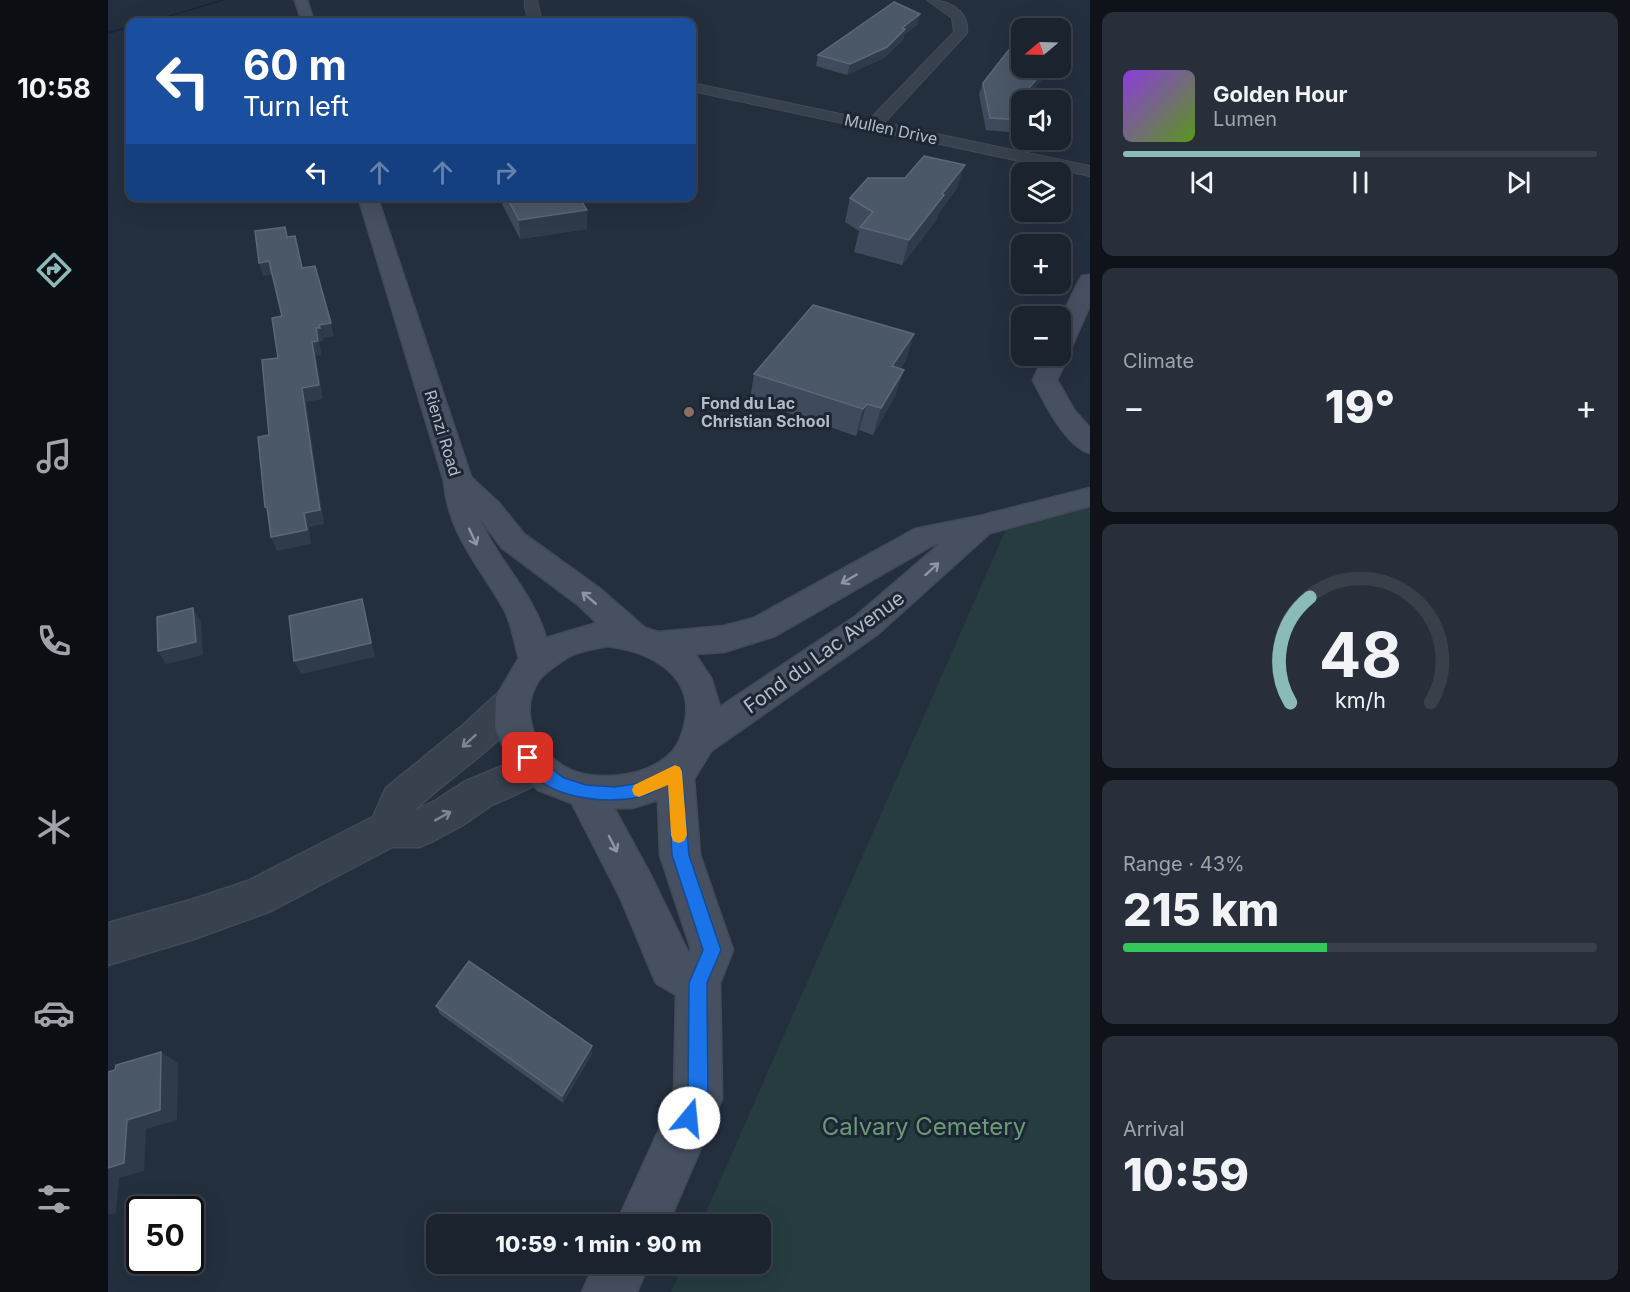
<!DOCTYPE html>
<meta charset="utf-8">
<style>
body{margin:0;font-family:Inter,sans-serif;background:#282f3a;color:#f1f3f6;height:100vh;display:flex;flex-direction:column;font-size:22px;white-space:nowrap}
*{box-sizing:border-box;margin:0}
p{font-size:20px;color:#a0a4aa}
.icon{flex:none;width:33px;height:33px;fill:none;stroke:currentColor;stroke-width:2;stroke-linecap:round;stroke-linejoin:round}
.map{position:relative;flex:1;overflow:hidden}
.sheet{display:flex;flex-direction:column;gap:12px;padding:12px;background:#0f1319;width:540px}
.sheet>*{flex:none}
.hud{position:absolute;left:18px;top:18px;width:570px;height:183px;border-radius:12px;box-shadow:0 6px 24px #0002,0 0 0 2px #39404a;background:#1a4fa0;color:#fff;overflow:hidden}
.needle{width:39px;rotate:251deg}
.buttons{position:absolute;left:903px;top:18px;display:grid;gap:12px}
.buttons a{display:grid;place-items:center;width:60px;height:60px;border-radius:12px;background:#1b232e;box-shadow:0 6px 24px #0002,0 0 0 2px #39404a;font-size:30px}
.speed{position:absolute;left:18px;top:1196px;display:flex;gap:12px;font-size:30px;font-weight:700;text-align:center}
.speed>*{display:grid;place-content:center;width:78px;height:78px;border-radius:50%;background:#1b232e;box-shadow:0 6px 24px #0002,0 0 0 2px #39404a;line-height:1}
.speed .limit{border:3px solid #111;border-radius:9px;background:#fff;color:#111}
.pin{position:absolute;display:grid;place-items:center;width:51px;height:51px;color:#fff;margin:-26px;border-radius:12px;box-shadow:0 3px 9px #0006}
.me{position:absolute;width:66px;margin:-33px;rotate:17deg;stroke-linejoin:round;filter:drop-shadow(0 0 4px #0008)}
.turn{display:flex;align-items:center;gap:21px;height:126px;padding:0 18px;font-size:27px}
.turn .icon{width:78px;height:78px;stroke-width:2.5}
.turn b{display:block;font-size:42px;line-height:51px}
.lanes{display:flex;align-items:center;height:57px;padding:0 18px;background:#0003;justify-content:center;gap:30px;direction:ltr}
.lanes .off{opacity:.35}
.big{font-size:45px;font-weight:800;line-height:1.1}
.sheet .card{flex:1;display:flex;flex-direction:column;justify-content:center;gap:9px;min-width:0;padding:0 21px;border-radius:12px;background:#282f3a}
.sheet .dial{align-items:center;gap:0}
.dial svg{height:156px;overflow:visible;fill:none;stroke:#39404a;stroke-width:7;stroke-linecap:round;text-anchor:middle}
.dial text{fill:#f1f3f6;stroke:none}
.song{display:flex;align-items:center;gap:18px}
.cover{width:72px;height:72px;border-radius:9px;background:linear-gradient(135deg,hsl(270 70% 55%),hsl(90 70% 35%))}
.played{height:6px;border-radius:3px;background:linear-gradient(90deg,#8bbbb9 50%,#39404a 50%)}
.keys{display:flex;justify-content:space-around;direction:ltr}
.heat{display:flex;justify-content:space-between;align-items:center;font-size:33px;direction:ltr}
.charge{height:9px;border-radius:4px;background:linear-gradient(90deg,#34c759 43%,#39404a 0)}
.trip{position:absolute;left:318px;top:1214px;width:345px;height:60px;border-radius:12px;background:#1b232e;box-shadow:0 6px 24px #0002,0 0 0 2px #39404a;font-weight:800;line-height:60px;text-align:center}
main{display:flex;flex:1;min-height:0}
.menu{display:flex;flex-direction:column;width:108px;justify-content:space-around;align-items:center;background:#0b0e12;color:#a0a4aa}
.menu .icon{width:42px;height:42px}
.menu .selected{color:#8bbbb9}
.menu b{font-size:27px;color:#f1f3f6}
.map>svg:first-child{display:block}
</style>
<main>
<nav class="menu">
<b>10:58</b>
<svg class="icon selected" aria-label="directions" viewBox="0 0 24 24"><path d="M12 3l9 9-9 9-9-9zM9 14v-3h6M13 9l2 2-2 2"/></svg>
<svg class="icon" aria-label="music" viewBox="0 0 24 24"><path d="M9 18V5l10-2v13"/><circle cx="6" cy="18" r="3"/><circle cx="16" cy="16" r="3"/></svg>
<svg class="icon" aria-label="phone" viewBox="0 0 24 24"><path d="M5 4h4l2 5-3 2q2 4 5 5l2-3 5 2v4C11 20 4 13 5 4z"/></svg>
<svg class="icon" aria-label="climate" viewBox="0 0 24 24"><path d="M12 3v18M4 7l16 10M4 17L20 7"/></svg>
<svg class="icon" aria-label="car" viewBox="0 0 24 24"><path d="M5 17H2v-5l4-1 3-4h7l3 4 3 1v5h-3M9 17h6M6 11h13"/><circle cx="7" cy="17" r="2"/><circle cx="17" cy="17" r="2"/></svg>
<svg class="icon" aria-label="filters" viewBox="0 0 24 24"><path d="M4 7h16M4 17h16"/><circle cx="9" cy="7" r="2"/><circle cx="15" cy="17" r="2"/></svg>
</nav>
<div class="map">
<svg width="982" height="1292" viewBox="0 0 982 1292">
<rect width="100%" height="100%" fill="#242f3e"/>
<path fill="#263c3f" d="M982,506V1292H563L576,1263H652V1224H593L899,527Z"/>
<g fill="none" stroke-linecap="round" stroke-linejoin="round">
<g fill="#17263c" fill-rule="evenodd">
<path d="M112,0H118L43,22H39Z"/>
<path d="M22,26V28L0,34V32Z"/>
</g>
<defs>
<g id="minor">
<path d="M417,0H429L434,22H422L417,8Z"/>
<path d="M819,0C839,0 862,9 859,33L776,123L982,166V176L584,91V83L761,120L846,32L844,18Z"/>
</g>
<path id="tertiary" d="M404,687L416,691L421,701C401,742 338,778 306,811L327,801L356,782L428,752L441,757L446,768L441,779L382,806L355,825L325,841L311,847H284L163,911L86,939L0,965V923L86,899L140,881L265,817L278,788L353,727L392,691Z"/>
<g id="secondary">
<path d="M187,0H199L206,22H194Z"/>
<path d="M250,196H269L363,477L391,503L416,534L491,588L537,628L550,632L616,626L646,618L807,529L872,516L982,488V506L882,533L770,634L603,751L586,779L592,855L625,950L612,983L614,1099L560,1224H508L566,1097L568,995L548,983L512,897L464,803L430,790L405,767L387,728L388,697L411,658C406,642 404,623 396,609C370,563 341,536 336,481ZM371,517L394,548L469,604L489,623L438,638C425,592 389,561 371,517ZM833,543L748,616L612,707L603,678L587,654L616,652L667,636L825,545ZM499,646C549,652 596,681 572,739C557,777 486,786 455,766C426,747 410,712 431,680C437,672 451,663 460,657C470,651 487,649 499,646ZM550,800L552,855L583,949L581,954L541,872L506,808H524Z"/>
<path d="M982,275V305L964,346L957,352L960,356L949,380L966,410L982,428V453C958,447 936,402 925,380L936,356H952V320L971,281L974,276Z"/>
<path d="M487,1263H541L529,1292H474Z"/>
</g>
</defs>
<use href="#minor" stroke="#414a57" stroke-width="2"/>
<use href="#tertiary" stroke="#414a57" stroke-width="3"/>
<use href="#secondary" stroke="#414a57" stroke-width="3"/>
<use href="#minor" fill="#38414e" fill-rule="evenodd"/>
<use href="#tertiary" fill="#38414e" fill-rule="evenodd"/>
<use href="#secondary" fill="#465061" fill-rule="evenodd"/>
</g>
<g fill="#3f4b5c">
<path d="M810,24L796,35L795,40L776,58L739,75L708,66L710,55Z"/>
<path d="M914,68L933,81L921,94L914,100V133L878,130L871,94L875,83Z"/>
<path d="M849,188L830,214L829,219L794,265L746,252L751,231L737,222L742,198Z"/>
<path d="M390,196H470L479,210V229L412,239Z"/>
<path d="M798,360L792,369L787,396L765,435L751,430L748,436L642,400L646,374Z"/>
<path d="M328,1006L484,1054L455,1103L332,1014Z"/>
</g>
<g fill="#2f3b4b">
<path d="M812,14L810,24L796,35L795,40L776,58L739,75L742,64L794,28Z"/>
<path d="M937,69L933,81L916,100L920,89Z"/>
<path d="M857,165L849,188L830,214L829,219L794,265L801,240L834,194Z"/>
<path d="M479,210V229L412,239L411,220Z"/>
<path d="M161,261L165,274L155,276L151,263Z"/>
<path d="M223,323L226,336L215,338L211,325Z"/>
<path d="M208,328H212L216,341L211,342L214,355L208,356L215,399L198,402L216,524L201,527L203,544L169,551L163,537L196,513L194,388L204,342Z"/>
<path d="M806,334L798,360L776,393L784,366Z"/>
<path d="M796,370L787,396L765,435L773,408Z"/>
<path d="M759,404L751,430L748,436L755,409Z"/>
<path d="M254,599L258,613L267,657L193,674L186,661Z"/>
<path d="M85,608L93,622L95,655L58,664L50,651Z"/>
<path d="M484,1046V1054L455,1103L454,1096Z"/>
<path d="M53,1052L70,1063L69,1120L38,1129L36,1171L11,1178L8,1213L0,1215V1168L19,1120Z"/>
</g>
<g fill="#4b5868" stroke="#5c6777" stroke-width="1.5">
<path d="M786,2L812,14L794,28L797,29L779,47L742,64L710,55Z"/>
<path d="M914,33V68H928L937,69L920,89L923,100H914V120L882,118L875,83Z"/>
<path d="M816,156L857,165L834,194L836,195L801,240L752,227L765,212L742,198L760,178H797Z"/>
<path d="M398,196H470L479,210L411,220Z"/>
<path d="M177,227L179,237L187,236L194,268L207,266L223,323L211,325L212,328H208L210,341L204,342L211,385L194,388L212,510L196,513L199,530L163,537L159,507H157L150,437L161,435L154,360L170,358L164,318L174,316L161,261L151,263L147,231Z"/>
<path d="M705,305L806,334L784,366L796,370L773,408L759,404L755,409L646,374Z"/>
<path d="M254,599L263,643L186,661L181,616Z"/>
<path d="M85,608L88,642L50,651L49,617Z"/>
<path d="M361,961L484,1046L454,1096L328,1006Z"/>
<path d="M53,1052L52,1110L19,1120L16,1163L0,1168V1072L7,1070L8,1065Z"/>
</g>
<defs><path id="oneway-shaft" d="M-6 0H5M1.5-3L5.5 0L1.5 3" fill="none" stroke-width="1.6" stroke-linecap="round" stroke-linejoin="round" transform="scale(1.5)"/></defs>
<g stroke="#8e96a5">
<use href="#oneway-shaft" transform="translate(365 537) rotate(65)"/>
<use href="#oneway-shaft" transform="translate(824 569) rotate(-42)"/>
<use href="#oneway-shaft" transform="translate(741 579) rotate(150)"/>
<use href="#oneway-shaft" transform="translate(481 598) rotate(-140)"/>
<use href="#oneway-shaft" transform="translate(505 844) rotate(63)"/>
</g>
<g stroke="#7c8592">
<use href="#oneway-shaft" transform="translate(361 741) rotate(138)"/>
<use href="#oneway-shaft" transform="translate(335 816) rotate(-29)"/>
</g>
<path fill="#1a73e8" stroke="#114b97" stroke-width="1.5" d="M420,751L456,778L478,785L507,787L532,783L567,765L572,767L574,772L581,855L613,950L599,983L600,1099L588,1125L581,1128L574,1125L572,1118L580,1099L581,983L595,950L564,855L560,783C552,788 544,794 535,796C496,806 431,798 412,758L414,753Z"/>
<path fill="#f59e0b" d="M567,765L572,767L574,772L579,835L576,841L571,843L565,841L563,835L560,785L531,797L526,795L524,790L526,785Z"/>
<circle fill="#8d6e63" stroke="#1d2633" stroke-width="2" cx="581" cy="412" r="6"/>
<g text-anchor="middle" stroke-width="6" stroke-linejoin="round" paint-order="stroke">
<g font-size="16" fill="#b4bcc9" stroke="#1d2633">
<text transform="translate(783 129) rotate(12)" y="6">Mullen Drive</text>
<text transform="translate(335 433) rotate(73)" y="6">Rienzi Road</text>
</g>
<g font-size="16" font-weight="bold" fill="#b4bcc9" stroke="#1d2633" text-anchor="start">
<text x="593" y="409">Fond du Lac<tspan x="593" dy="18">Christian School</tspan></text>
</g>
<g font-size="20" fill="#b4bcc9" stroke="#1d2633">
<text transform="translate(716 652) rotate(-36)" y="7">Fond du Lac Avenue</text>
</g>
<g font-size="24" fill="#6b9a76" stroke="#1d2633">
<text x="816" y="1135">Calvary Cemetery</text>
</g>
</g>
</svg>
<div class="buttons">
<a><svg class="needle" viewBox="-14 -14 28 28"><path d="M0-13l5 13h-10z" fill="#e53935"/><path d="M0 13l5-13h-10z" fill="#a0a4aa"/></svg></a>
<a><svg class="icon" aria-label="sound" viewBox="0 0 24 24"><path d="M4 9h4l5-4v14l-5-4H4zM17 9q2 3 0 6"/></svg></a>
<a><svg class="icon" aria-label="layers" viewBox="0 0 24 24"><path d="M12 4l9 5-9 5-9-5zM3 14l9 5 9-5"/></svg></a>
<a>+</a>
<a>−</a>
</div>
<div class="speed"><div class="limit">50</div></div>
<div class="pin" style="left:420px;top:758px;background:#d93025"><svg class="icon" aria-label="arrive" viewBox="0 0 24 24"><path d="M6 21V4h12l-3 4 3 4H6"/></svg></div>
<svg class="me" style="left:581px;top:1118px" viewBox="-20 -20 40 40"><circle r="19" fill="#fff"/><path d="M0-13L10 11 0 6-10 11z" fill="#1a73e8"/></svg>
<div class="trip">10:59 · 1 min · 90 m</div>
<div class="hud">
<div class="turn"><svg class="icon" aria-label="left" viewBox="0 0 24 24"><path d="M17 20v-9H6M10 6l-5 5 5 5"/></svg><div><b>60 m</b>Turn left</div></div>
<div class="lanes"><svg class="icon" aria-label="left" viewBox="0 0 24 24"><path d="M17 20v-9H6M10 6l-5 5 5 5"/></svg><svg class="icon off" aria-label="ahead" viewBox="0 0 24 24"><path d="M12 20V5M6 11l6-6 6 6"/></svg><svg class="icon off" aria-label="ahead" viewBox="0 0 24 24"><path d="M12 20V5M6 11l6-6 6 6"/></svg><svg class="icon off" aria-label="right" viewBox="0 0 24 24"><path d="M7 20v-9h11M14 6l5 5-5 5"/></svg></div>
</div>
</div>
<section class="sheet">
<div class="card">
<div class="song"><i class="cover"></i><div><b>Golden Hour</b><p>Lumen</p></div></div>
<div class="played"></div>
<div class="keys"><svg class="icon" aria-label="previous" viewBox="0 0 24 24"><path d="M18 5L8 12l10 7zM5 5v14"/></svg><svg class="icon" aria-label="pause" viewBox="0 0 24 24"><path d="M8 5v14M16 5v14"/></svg><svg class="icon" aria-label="next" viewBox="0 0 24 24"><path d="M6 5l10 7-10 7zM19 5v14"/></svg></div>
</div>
<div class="card"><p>Climate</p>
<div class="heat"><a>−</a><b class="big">19°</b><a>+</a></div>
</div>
<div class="card dial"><svg viewBox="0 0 100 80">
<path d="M14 69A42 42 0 1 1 86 69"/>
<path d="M14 69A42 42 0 0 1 24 15" stroke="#8bbbb9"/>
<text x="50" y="56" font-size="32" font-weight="700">48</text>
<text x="50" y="72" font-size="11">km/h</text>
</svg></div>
<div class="card"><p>Range · 43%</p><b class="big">215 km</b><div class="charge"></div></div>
<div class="card"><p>Arrival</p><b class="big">10:59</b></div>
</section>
</main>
